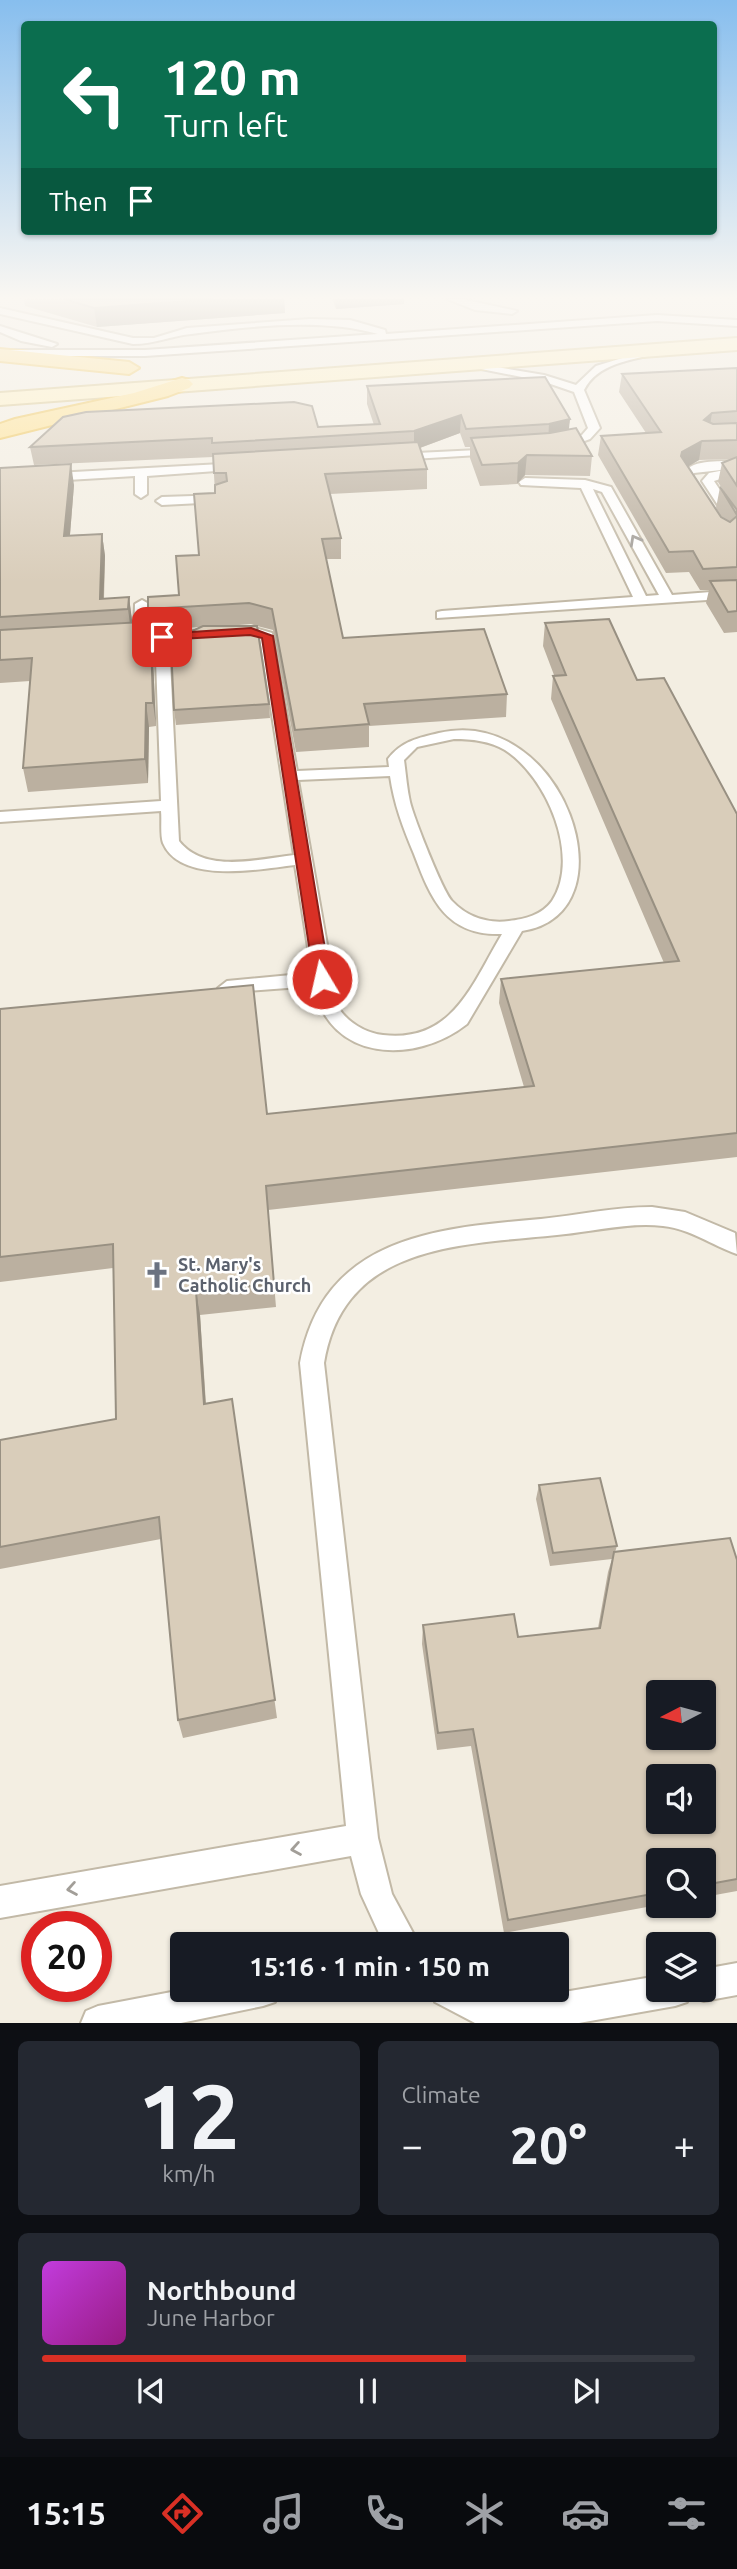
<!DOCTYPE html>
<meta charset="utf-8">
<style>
body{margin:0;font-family:Ubuntu,sans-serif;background:#242831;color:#f1f3f6;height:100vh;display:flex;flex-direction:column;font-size:26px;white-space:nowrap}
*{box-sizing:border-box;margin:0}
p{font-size:23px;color:#9ea1a6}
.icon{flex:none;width:38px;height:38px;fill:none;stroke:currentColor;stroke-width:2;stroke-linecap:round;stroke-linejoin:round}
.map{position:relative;height:2023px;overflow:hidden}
.side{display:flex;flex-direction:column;gap:18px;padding:18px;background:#0d0f14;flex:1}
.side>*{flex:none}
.top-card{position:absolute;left:21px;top:21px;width:696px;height:214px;border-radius:7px;box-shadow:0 2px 5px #0004;background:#0b6e4f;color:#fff;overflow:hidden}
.needle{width:46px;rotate:264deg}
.buttons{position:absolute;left:646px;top:1680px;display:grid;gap:14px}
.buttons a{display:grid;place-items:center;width:70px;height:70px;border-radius:7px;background:#171b24;box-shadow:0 2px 5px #0004;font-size:35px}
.speed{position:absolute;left:21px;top:1911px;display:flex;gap:14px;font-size:35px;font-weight:700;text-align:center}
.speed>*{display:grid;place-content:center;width:91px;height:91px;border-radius:50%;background:#171b24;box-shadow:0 2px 5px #0004;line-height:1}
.speed .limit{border:10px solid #d22;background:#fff;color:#111}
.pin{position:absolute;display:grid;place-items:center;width:60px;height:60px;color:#fff;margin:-30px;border-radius:14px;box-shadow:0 4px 10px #0006}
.me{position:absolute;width:77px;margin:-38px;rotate:351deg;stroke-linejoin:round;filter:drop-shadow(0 0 5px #0008)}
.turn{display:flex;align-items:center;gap:24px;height:147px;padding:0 28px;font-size:32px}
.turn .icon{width:91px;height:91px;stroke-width:2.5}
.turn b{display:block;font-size:49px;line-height:60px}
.then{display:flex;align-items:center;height:66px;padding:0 28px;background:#0003;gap:14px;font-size:26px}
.big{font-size:52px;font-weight:600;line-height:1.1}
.side .tile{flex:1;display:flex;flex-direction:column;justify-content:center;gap:10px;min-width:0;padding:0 24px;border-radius:10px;background:#242831}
.side .dial{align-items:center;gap:0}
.dial b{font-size:91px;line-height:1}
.song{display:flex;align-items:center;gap:21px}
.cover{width:84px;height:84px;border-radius:10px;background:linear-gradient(135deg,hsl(290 70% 55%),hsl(310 70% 35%))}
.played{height:7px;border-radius:4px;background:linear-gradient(90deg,#d93025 65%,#363941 65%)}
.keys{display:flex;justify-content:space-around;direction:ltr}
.heat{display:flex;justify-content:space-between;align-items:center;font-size:38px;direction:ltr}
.side .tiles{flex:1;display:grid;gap:18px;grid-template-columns:1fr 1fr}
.tile:last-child{grid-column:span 2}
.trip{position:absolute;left:170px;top:1932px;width:399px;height:70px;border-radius:7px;background:#171b24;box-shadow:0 2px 5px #0004;font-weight:600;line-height:70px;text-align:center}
.tab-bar{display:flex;height:112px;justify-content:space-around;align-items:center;background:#090b0e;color:#9ea1a6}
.tab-bar .icon{width:49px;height:49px}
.tab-bar .active{color:#d93025}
.tab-bar b{font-size:32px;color:#f1f3f6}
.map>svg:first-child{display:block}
</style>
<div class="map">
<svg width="737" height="2023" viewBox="0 0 737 2023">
<rect width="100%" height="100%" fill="#f3eee2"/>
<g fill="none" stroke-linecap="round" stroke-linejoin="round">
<defs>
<g id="service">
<path d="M447,299H462L517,311L512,314L475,310Z"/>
<path d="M0,308L133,338H154L187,328L310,319L350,320L385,330L386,334L657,315L737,320V326L657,321L145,356H0V350H145L378,334C322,318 250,326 191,334C170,336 156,344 133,344L0,314Z"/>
<path d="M0,326L57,344L52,347L21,341L0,332Z"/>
<path d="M652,349L656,350V354C630,360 597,364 584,390L600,428L590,439L560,450L556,449V445L582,435L588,428L574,392L542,381L461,365L466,362L544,375L576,385L596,366Z"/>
<path d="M499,449V453L495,454L396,460L390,457L396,454Z"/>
<path d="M737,461V469H733L737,471L736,474L714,481L737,516V529L733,528L702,481L709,473L730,469L694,473L692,477L701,491L695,495L691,494L680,477C690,458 718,462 737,461Z"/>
<path d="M240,463L246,467L244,469L147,476V494L141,498L135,494V476L0,484V476Z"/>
<path d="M525,478L585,480L611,487L672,595L737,590V598L437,618V612L442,611L633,597L581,488L521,485L519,482ZM593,489L602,492L659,595L646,596Z"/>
<path d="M224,495V501L220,502L162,505L156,501L162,497Z"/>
<path d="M142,600L149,604L148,634L251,627L272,633L297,771L389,767L388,759C402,741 418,738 439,733C563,704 636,914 522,931L467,1024C415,1065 329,1062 314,986L220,993L218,988L227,981L312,973L295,865C261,869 181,885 163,843C160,835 162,820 161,811L0,822V812L161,801L156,660L167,641L137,643L130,639L134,636L135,604ZM250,635L260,638L294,855C258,859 205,874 179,841L170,660L175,649L185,640ZM454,739C472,739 490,741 505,750C547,777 581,857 552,901C542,915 525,919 509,921C488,924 467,917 452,901C442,890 414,818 410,802C407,789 406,774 404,760L417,747ZM390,776C394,804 403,828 414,854C431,899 446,936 502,934C472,984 453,1043 383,1035C365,1033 347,1022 338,1007L298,780Z"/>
<path d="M652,1207L685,1212L735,1233L737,1254C711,1245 691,1229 663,1226C628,1222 592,1232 557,1235C461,1245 344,1243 324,1363L378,1838L392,1894L419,1944H384L361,1894L351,1856L0,1918V1886L346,1826L300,1363C323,1237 435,1228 541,1219C578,1215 615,1207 652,1207Z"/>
<path d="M737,1963V1995L704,2001L692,1997L691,1992L687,2002L675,2006L579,2023H475L435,2002L431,1990H479L523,1999L658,1976V1990H704V1969Z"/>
<path d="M182,1990H279L275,2002L263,2006L181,2023H81L86,2011L98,2006Z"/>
</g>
<path id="secondary" d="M737,338V350L0,405V393Z"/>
<g id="primary">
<path d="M0,349L129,362L139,368L129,374L0,361Z"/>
<path d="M182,378L189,380L193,384L189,388L168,396L0,438V424L15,419L134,393Z"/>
</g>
</defs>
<use href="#service" stroke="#c2b9a7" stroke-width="4"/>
<use href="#secondary" stroke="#d8c68d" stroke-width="4"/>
<use href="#primary" stroke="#efc554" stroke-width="4"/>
<use href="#service" fill="#fff" fill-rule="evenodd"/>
<use href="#secondary" fill="#fff1c0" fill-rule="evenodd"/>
<use href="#primary" fill="#ffe28f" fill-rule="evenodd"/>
</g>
<g fill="#bbb0a0" fill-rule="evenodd">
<path d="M24,299H284L285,313L97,327L25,306Z"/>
<path d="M332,299H404V304L336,309Z"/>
<path d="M737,368V632L724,633L706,603L709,590H700L689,572L666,573L598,455L601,436L646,433L619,392L622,374ZM731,459L722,463L718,482L731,503L720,487L716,508L722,518L721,517L688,466L699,460Z"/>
<path d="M367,386L570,419L568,429L592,456L590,476L525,475L517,484L480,486L470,458V447H465L460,433L420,448L427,469V489L330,494L341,538V559H326L343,638L507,694L506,717L369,726V747L296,752L273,630L257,626L269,704L270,718L176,725L174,710L199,627L161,630L163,644L153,660L156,726L149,727L148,783L28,792L23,768L30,681L0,683V468L74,485L70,535L102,534L105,556L104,599L129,597L132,623L150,622L148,609L179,595L199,555L215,493L213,457L34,465L30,447L374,425L367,404ZM251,624L257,626H227Z"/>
<path d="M545,623L637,680L737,814V1157L268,1210L276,1307L200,1315L206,1404L232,1399L277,1718L183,1738L178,1720L161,1539L0,1569V1440L116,1419L113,1268L0,1282V1009L267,1114L524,1087L499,1003L501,979L664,963L551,699L553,676L554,675L543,646Z"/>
<path d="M539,1485L617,1546L615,1552L737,1560V1891L704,1897V1860H658V1905L504,1933L471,1746L437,1750L422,1644L423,1625L518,1637L598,1628L608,1572L612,1559L550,1566L536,1499Z"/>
</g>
<g fill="#989082">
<path d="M214,299H284L285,313L97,327L94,308Z"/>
<path d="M335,299H404V304L336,309Z"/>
<path d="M712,413L709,432L704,420Z"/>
<path d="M461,415L460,433L414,450V431Z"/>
<path d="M570,419L568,437L548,442L549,424Z"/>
<path d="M702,441L699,460L679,472L682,452Z"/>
<path d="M527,455L525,475L517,484L518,463Z"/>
<path d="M71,464L74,485L68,558L64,536Z"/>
<path d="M102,534L105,556L103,610L100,599Z"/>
<path d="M129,597L132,620L131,632L128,609Z"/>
<path d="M160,621L163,644L153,660L156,726L153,703L151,637Z"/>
<path d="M146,703L149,727L148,783L145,759Z"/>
<path d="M196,1291L200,1315L207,1426L204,1404Z"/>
</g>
<g fill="#d9cdba" stroke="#989082" stroke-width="2" fill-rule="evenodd">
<path d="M64,299H214L94,308Z"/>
<path d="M737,368V411L712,413L704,420L713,424L737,423V440L702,441L682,452L681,456L721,517L730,522L737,516V567L703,569L693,551L669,552L601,436L661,432L622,374Z"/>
<path d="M545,377L570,419L549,424L466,429L461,415L414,431L212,443V438L30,447L63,417L86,412L294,402L312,406L318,427L380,424L367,386Z"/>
<path d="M576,428L592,456L527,455L518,463L482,465L471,438L550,433Z"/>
<path d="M418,442L427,469L325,474L341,538L322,539L343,638L484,629L507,694L364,704L369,724L295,730L272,609L249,603L148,609V597L179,595L176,556L199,555L194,494L215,493V485L227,481L226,473H214L213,454Z"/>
<path d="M737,457V486L722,463Z"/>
<path d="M71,464L64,536L102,534L100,599L129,597L128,609L0,617V468Z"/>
<path d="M720,487L737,510V515Z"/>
<path d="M737,580V611L728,612L710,581Z"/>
<path d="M609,619L637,680L664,678L737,814V1133L266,1186L274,1284L196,1291L204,1404L232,1399L275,1700L178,1720L159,1517L0,1547V1440L116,1419L113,1244L0,1257V1009L253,985L267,1114L534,1086L501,979L679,961L553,676L566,675L545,623Z"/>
<path d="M160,621L151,637L153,703H146L145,759L23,768L32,658L0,660V630Z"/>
<path d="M203,626H257L269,704L174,710L171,647L177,638Z"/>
<path d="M600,1478L617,1546L553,1553L539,1485Z"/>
<path d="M730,1538L737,1560V1879L704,1885V1860H658V1893L508,1920L473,1729L438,1733L423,1625L514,1614L518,1637L600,1628L614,1552ZM658,1692H704V1738H658ZM658,1776H704V1822H658Z"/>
</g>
<defs><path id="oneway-chevron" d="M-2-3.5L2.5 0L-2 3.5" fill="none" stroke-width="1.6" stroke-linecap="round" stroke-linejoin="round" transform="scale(1.75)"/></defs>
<g stroke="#a29e98">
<use href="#oneway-chevron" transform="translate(635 540) rotate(-119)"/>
<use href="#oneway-chevron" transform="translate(296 1849) rotate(170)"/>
<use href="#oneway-chevron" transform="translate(72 1889) rotate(170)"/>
</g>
<linearGradient id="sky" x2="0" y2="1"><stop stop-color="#87beee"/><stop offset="0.51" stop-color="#faf7f2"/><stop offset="1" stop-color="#faf7f2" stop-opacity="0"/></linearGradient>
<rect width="737" height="583" fill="url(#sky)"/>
<path fill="#d93025" stroke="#8d1f18" stroke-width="2" d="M251,628L273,636L330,979L322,984L314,979L262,638L250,635L162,640L156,637L162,634Z"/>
<defs>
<symbol id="church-bare" viewBox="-9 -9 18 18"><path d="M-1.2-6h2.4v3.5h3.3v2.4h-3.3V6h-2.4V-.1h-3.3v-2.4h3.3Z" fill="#6b7280" stroke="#fff" stroke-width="2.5" paint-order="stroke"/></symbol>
</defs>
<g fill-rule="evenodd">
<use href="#church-bare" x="138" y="1256" width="38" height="38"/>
</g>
<g text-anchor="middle" stroke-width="5" stroke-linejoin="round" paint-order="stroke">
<g font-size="18" font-weight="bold" fill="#5b616d" stroke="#fff" text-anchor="start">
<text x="178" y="1271">St. Mary's<tspan x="178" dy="21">Catholic Church</tspan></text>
</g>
</g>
</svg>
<div class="buttons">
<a><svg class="needle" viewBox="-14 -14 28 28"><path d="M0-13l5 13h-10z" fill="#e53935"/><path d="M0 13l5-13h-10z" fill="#9ea1a6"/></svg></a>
<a><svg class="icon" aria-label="sound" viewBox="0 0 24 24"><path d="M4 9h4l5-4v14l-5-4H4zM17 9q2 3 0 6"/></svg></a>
<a><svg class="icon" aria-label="search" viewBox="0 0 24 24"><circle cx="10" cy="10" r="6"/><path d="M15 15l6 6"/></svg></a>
<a><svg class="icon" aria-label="layers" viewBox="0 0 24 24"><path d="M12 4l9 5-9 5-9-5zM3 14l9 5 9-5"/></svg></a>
</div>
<div class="speed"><div class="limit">20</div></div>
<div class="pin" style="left:162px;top:637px;background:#d93025"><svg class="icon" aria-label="arrive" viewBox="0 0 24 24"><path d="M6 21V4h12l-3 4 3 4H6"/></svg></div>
<svg class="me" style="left:322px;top:979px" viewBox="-20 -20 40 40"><circle r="17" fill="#d93025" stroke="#fff" stroke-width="3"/><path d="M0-11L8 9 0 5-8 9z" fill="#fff"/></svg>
<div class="trip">15:16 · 1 min · 150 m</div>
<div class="top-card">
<div class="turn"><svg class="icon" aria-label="left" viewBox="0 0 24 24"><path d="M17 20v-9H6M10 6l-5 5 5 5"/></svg><div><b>120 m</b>Turn left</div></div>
<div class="then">Then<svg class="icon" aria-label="arrive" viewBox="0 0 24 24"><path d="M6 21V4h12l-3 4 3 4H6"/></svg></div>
</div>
</div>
<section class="side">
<div class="tiles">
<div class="tile dial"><b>12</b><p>km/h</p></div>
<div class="tile"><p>Climate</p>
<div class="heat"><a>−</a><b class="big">20°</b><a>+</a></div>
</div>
<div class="tile">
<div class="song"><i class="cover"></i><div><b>Northbound</b><p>June Harbor</p></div></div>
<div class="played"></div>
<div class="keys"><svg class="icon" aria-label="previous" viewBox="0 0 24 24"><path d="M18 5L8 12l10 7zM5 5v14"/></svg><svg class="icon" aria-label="pause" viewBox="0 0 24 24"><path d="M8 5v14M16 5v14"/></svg><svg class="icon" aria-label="next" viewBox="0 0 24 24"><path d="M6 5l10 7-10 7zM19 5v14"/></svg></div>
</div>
</div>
</section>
<nav class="tab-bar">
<b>15:15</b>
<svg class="icon active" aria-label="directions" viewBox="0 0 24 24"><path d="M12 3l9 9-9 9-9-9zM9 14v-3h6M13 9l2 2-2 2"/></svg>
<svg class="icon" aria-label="music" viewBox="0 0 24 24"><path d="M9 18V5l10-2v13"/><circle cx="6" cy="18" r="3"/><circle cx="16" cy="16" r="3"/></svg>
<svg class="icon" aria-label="phone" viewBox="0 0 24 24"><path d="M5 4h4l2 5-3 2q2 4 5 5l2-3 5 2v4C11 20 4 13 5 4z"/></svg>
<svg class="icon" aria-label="climate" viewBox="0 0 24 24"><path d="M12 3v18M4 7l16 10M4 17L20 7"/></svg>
<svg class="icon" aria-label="car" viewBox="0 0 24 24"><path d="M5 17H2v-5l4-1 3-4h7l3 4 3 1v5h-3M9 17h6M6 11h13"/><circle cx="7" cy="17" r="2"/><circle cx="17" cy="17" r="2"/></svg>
<svg class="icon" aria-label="filters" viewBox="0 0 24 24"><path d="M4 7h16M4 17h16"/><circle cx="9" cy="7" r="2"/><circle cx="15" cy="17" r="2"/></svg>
</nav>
